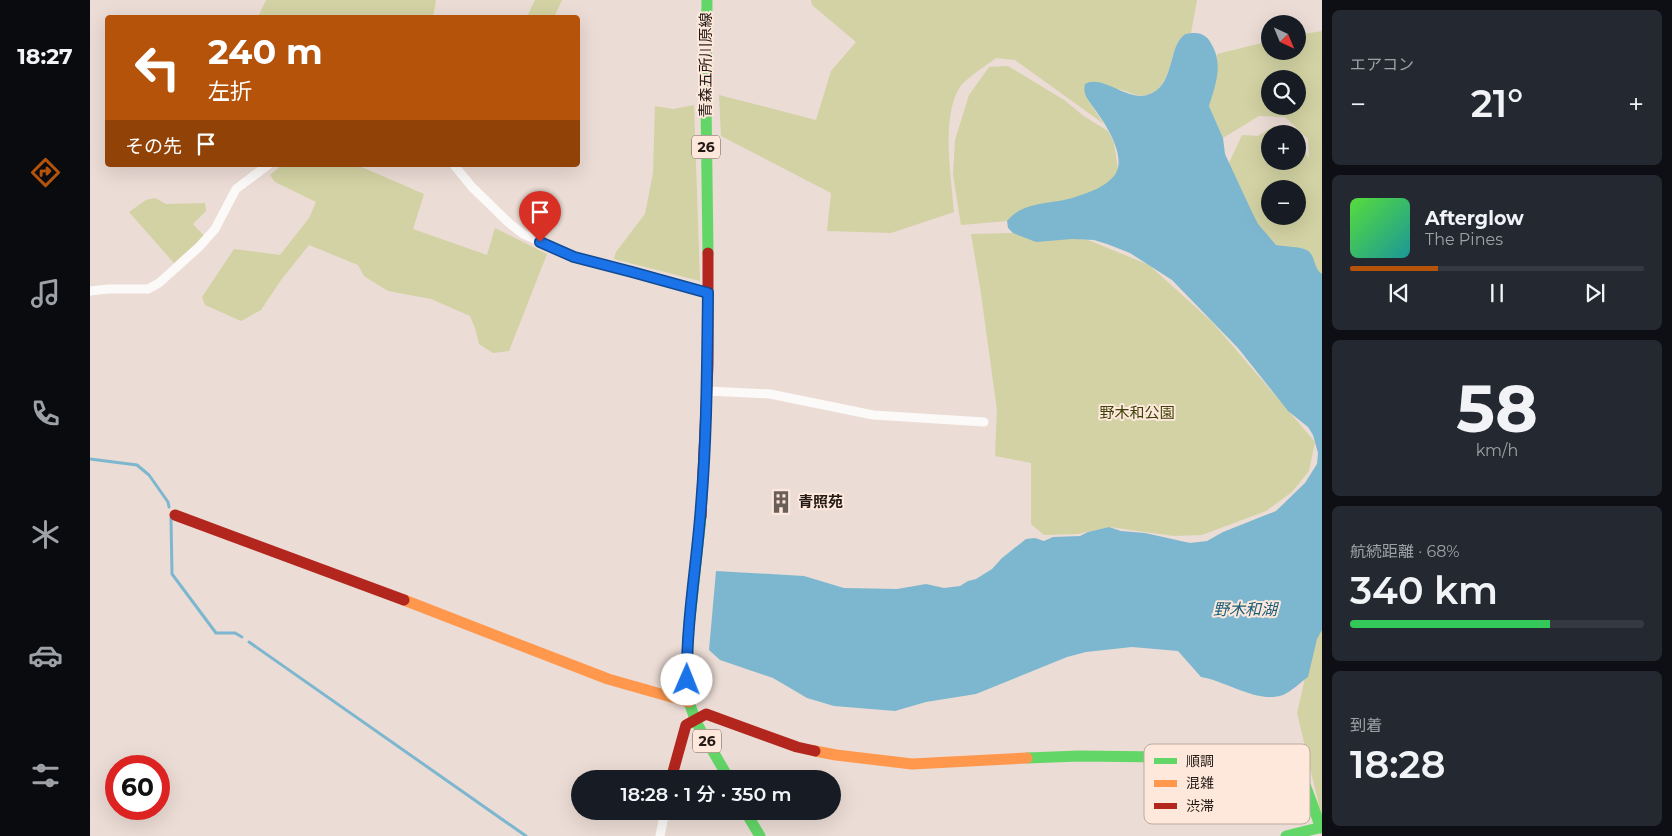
<!DOCTYPE html>
<html lang="ja">
<meta charset="utf-8">
<style>
body{margin:0;font-family:Montserrat,"Noto Sans JP",sans-serif;background:#242831;color:#f1f3f6;height:100vh;display:flex;flex-direction:column;font-size:19px;white-space:nowrap}
*{box-sizing:border-box;margin:0}
p{font-size:16px;color:#9ea1a6}
.icon{flex:none;width:28px;height:28px;fill:none;stroke:currentColor;stroke-width:2;stroke-linecap:round;stroke-linejoin:round}
.map{position:relative;flex:1;overflow:hidden}
.drawer{display:flex;flex-direction:column;gap:10px;padding:10px;background:#0d0f14;width:350px}
.drawer>*{flex:none}
.guide{position:absolute;left:15px;top:15px;width:475px;height:152px;border-radius:5px;box-shadow:0 5px 20px #0002;background:#b45309;color:#fff;overflow:hidden}
.needle{width:32px;rotate:136deg}
.controls{position:absolute;left:1171px;top:15px;display:grid;gap:10px}
.controls a{display:grid;place-items:center;width:45px;height:45px;border-radius:50%;background:#171b24;box-shadow:0 5px 20px #0002;font-size:25px}
.speed{position:absolute;left:15px;top:755px;display:flex;gap:10px;font-size:25px;font-weight:700;text-align:center}
.speed>*{display:grid;place-content:center;width:65px;height:65px;border-radius:50%;background:#171b24;box-shadow:0 5px 20px #0002;line-height:1}
.speed .limit{border:8px solid #d22;background:#fff;color:#111}
.pin{position:absolute;display:grid;place-items:center;width:42px;height:42px;color:#fff;margin:-51px -21px;border-radius:50% 50% 50% 0;rotate:-45deg;box-shadow:0 0 5px #0007}
.pin .icon{rotate:45deg}
.me{position:absolute;width:55px;margin:-28px;rotate:1deg;stroke-linejoin:round;filter:drop-shadow(0 0 4px #0008)}
.turn{display:flex;align-items:center;gap:18px;height:105px;padding:0 20px;font-size:22px}
.turn .icon{width:65px;height:65px;stroke-width:2.5}
.turn b{display:block;font-size:35px;line-height:42px}
.then{display:flex;align-items:center;height:48px;padding:0 20px;background:#0003;gap:10px;font-size:19px}
.big{font-size:38px;font-weight:600;line-height:1.1}
.drawer .tile{flex:1;display:flex;flex-direction:column;justify-content:center;gap:8px;min-width:0;padding:0 18px;border-radius:8px;background:#242831}
.drawer .dial{align-items:center;gap:0}
.dial b{font-size:65px;line-height:1}
.song{display:flex;align-items:center;gap:15px}
.cover{width:60px;height:60px;border-radius:8px;background:linear-gradient(135deg,hsl(110 70% 55%),hsl(180 70% 35%))}
.played{height:5px;border-radius:2px;background:linear-gradient(90deg,#b45309 30%,#363941 30%)}
.keys{display:flex;justify-content:space-around;direction:ltr}
.heat{display:flex;justify-content:space-between;align-items:center;font-size:28px;direction:ltr}
.charge{height:8px;border-radius:4px;background:linear-gradient(90deg,#34c759 68%,#363941 0)}
.trip{position:absolute;left:481px;top:770px;width:270px;height:50px;border-radius:25px;background:#171b24;box-shadow:0 5px 20px #0002;font-weight:600;line-height:50px;text-align:center}
main{display:flex;flex:1;min-height:0}
.dock{display:flex;flex-direction:column;width:90px;justify-content:space-around;align-items:center;background:#090b0e;color:#9ea1a6}
.dock .icon{width:35px;height:35px}
.dock .current{color:#b45309}
.dock b{font-size:22px;color:#f1f3f6}
.map>svg:first-child{display:block}
</style>
<main>
<nav class="dock">
<b>18:27</b>
<svg class="icon current" aria-label="directions" viewBox="0 0 24 24"><path d="M12 3l9 9-9 9-9-9zM9 14v-3h6M13 9l2 2-2 2"/></svg>
<svg class="icon" aria-label="music" viewBox="0 0 24 24"><path d="M9 18V5l10-2v13"/><circle cx="6" cy="18" r="3"/><circle cx="16" cy="16" r="3"/></svg>
<svg class="icon" aria-label="phone" viewBox="0 0 24 24"><path d="M5 4h4l2 5-3 2q2 4 5 5l2-3 5 2v4C11 20 4 13 5 4z"/></svg>
<svg class="icon" aria-label="climate" viewBox="0 0 24 24"><path d="M12 3v18M4 7l16 10M4 17L20 7"/></svg>
<svg class="icon" aria-label="car" viewBox="0 0 24 24"><path d="M5 17H2v-5l4-1 3-4h7l3 4 3 1v5h-3M9 17h6M6 11h13"/><circle cx="7" cy="17" r="2"/><circle cx="17" cy="17" r="2"/></svg>
<svg class="icon" aria-label="filters" viewBox="0 0 24 24"><path d="M4 7h16M4 17h16"/><circle cx="9" cy="7" r="2"/><circle cx="15" cy="17" r="2"/></svg>
</nav>
<div class="map">
<svg width="1232" height="836" viewBox="0 0 1232 836">
<rect width="100%" height="100%" fill="#ebdcd5"/>
<g fill="#d2d2a4" fill-rule="evenodd">
<path d="M176,0H346L343,17H168Z"/>
<path d="M445,0H472L464,17H437Z"/>
<path d="M721,0H1107L1101,33C1101,33 1094,34 1094,35C1081,44 1083,76 1067,90C1050,103 1041,90 1026,89C1020,89 1004,97 997,99L1014,124L925,60L906,58C897,65 875,79 870,87C851,116 861,177 864,212L801,233L737,231L741,193L631,136L629,95L726,120L741,71L766,42L722,5Z"/>
<path d="M1232,31V277L1191,246L1186,245L1161,218L1138,165L1152,135L1168,136L1184,126L1199,134H1180V161H1208V140L1219,159L1218,139L1195,117L1169,116L1133,138L1119,106C1125,88 1128,73 1127,54L1180,41V51H1208V35ZM1180,79H1208V106H1180ZM1180,189H1208V216H1180Z"/>
<path d="M918,66L974,100L995,117L1018,131L1024,143L1028,169L1024,192L973,200L917,221L871,225L863,175L865,140L879,95L899,67Z"/>
<path d="M604,105L610,281L524,259L526,252L555,214L563,173L565,106L583,109Z"/>
<path d="M192,165H267L334,194L323,229L397,255L405,228L457,254L419,351L403,353L389,344L385,328L380,316L341,299L298,291L274,276L268,265L219,245L191,280L171,310L151,321L115,305L112,297L144,249L190,255L219,218L226,202L185,182L180,175Z"/>
<path d="M65,198L76,204L115,203L116,211L103,224L114,236L84,263L39,212L56,200Z"/>
<path d="M923,233L998,240L1059,265L1123,323L1225,442L1219,471L1202,492L1176,511L1112,535L1084,536L1019,527L988,534L954,535L941,524V463L905,456L907,410L890,287L881,234Z"/>
<path d="M1232,625V818L1207,713L1226,630Z"/>
</g>
<path fill="#7db7cf" d="M1101,33C1105,33 1110,33 1113,35C1118,37 1121,43 1123,47C1133,66 1125,87 1119,106L1133,138L1135,154L1161,210L1168,224L1186,245C1195,247 1206,246 1214,249C1227,253 1222,268 1232,274V630L1227,639L1218,677C1211,682 1202,691 1193,695C1168,704 1136,681 1111,677L1088,651L1042,647L996,652L977,657L886,694L836,702L805,711L744,706L717,698L683,678L630,660L619,650L626,571L714,576L754,588L807,589L836,584L854,588L870,586L878,581L886,579L902,569L912,558L936,539L945,538L954,541L963,537L990,536L998,532L1019,527L1031,531L1055,533L1100,543L1117,541L1133,532L1186,511L1215,483L1227,464L1228,453L1223,435L1218,427L1198,411L1148,348L1082,280L1040,253L1017,244L1004,240L982,239L946,242L923,233L918,228L917,221C933,200 965,205 988,196C1000,192 1015,187 1024,176C1038,159 1017,126 1006,111C1000,102 992,95 995,84C1012,74 1037,101 1057,95C1085,88 1078,46 1094,35C1094,34 1101,33 1101,33Z"/>
<g fill="none" stroke-linecap="round" stroke-linejoin="round">
<g stroke="#7db7cf" stroke-width="3">
<path d="M0,459L47,465L59,475L78,502L79,507"/>
<path d="M81,518L82,574L126,633H145L152,637"/>
<path d="M159,642L436,836"/>
</g>
<g stroke="#fcfaf9" stroke-width="9">
<path d="M364,165L382,187L419,223L433,234L484,257L542,272L617,293"/>
<path d="M0,291L18,289H58L69,283L109,247L125,229L146,189L178,165"/>
<path d="M617,391L680,394L783,415L894,422"/>
<path d="M570,836L575,811"/>
</g>
<g stroke="#63d668" stroke-width="11">
<path d="M617,0L616,104L618,253"/>
<path d="M611,517L598,637L597,688L599,702L606,722L639,779"/>
<path d="M937,758L989,756L1075,757L1204,755L1231,828"/>
<path d="M655,811L670,836"/>
<path d="M1196,836L1232,827"/>
</g>
<g stroke="#ff974d" stroke-width="11">
<path d="M314,600L518,679L599,702"/>
<path d="M725,751L746,755L822,764L937,758"/>
</g>
<g stroke="#b3261e" stroke-width="11">
<path d="M85,515L314,600"/>
<path d="M611,517L618,365V253"/>
<path d="M581,779L596,725L616,714L707,747L725,751"/>
</g>
</g>
<g fill="none" stroke-linecap="round" stroke-linejoin="round">
<defs>
<path id="route" d="M450,242L484,257L542,272L618,293C617,364 617,435 611,506C607,563 596,624 597,680"/>
</defs>
<use href="#route" stroke="#114b97" stroke-width="12"/>
<use href="#route" stroke="#1a73e8" stroke-width="9"/>
</g>
<defs>
<symbol id="building-bare" viewBox="-9 -9 18 18"><path d="M-4-6H4V6H1V3H-1V6H-4ZM-2.5-4.3h1.7v1.8h-1.7ZM.8-4.3h1.7v1.8H.8ZM-2.5-1h1.7V.8h-1.7ZM.8-1h1.7V.8H.8Z" fill="#695e58" stroke="#fee8dc" stroke-width="2.5" paint-order="stroke"/></symbol>
</defs>
<g fill-rule="evenodd">
<use href="#building-bare" x="675" y="486" width="32" height="32"/>
</g>
<g text-anchor="middle" stroke-width="4" stroke-linejoin="round" paint-order="stroke">
<g fill="#fee8dc" stroke="#655851" stroke-width="1">
<rect x="602" y="135.5" width="28" height="23" rx="4"/>
<rect x="603" y="729.5" width="28" height="23" rx="4"/>
</g>
<g font-size="14" font-weight="bold" fill="#231a15">
<text x="616" y="152">26</text>
<text x="617" y="746">26</text>
</g>
<g font-size="15" fill="#231a15" stroke="#fee8dc">
<text transform="translate(616 65) rotate(-90)" y="5">青森五所川原線</text>
</g>
<g font-size="15" fill="#3c4105" stroke="#fee8dc">
<text x="1047" y="418">野木和公園</text>
</g>
<g font-size="15" font-weight="bold" fill="#231a15" stroke="#fee8dc" text-anchor="start">
<text x="708" y="507">青照苑</text>
</g>
<g font-size="16" font-style="italic" fill="#1a5e78" stroke="#fee8dc">
<text x="1155" y="615">野木和湖</text>
</g>
</g>
<rect x="1054" y="744" width="166" height="80" rx="8" fill="#fee8dc" stroke="#bcaaa0" stroke-width="1"/>
<rect x="1064" y="758" width="23" height="6" fill="#63d668"/>
<rect x="1064" y="780" width="23" height="7" fill="#ff974d"/>
<rect x="1064" y="803" width="23" height="6" fill="#b3261e"/>
<g font-size="14" fill="#231a15">
<text x="1096" y="766">順調</text>
<text x="1096" y="788">混雑</text>
<text x="1096" y="811">渋滞</text>
</g>
</svg>
<div class="controls">
<a><svg class="needle" viewBox="-14 -14 28 28"><path d="M0-13l5 13h-10z" fill="#e53935"/><path d="M0 13l5-13h-10z" fill="#9ea1a6"/></svg></a>
<a><svg class="icon" aria-label="search" viewBox="0 0 24 24"><circle cx="10" cy="10" r="6"/><path d="M15 15l6 6"/></svg></a>
<a>+</a>
<a>−</a>
</div>
<div class="speed"><div class="limit">60</div></div>
<div class="pin" style="left:450px;top:242px;background:#d93025"><svg class="icon" aria-label="arrive" viewBox="0 0 24 24"><path d="M6 21V4h12l-3 4 3 4H6"/></svg></div>
<svg class="me" style="left:597px;top:680px" viewBox="-20 -20 40 40"><circle r="19" fill="#fff"/><path d="M0-13L10 11 0 6-10 11z" fill="#1a73e8"/></svg>
<div class="trip">18:28 · 1 分 · 350 m</div>
<div class="guide">
<div class="turn"><svg class="icon" aria-label="left" viewBox="0 0 24 24"><path d="M17 20v-9H6M10 6l-5 5 5 5"/></svg><div><b>240 m</b>左折</div></div>
<div class="then">その先<svg class="icon" aria-label="arrive" viewBox="0 0 24 24"><path d="M6 21V4h12l-3 4 3 4H6"/></svg></div>
</div>
</div>
<section class="drawer">
<div class="tile"><p>エアコン</p>
<div class="heat"><a>−</a><b class="big">21°</b><a>+</a></div>
</div>
<div class="tile">
<div class="song"><i class="cover"></i><div><b>Afterglow</b><p>The Pines</p></div></div>
<div class="played"></div>
<div class="keys"><svg class="icon" aria-label="previous" viewBox="0 0 24 24"><path d="M18 5L8 12l10 7zM5 5v14"/></svg><svg class="icon" aria-label="pause" viewBox="0 0 24 24"><path d="M8 5v14M16 5v14"/></svg><svg class="icon" aria-label="next" viewBox="0 0 24 24"><path d="M6 5l10 7-10 7zM19 5v14"/></svg></div>
</div>
<div class="tile dial"><b>58</b><p>km/h</p></div>
<div class="tile"><p>航続距離 · 68%</p><b class="big">340 km</b><div class="charge"></div></div>
<div class="tile"><p>到着</p><b class="big">18:28</b></div>
</section>
</main>
